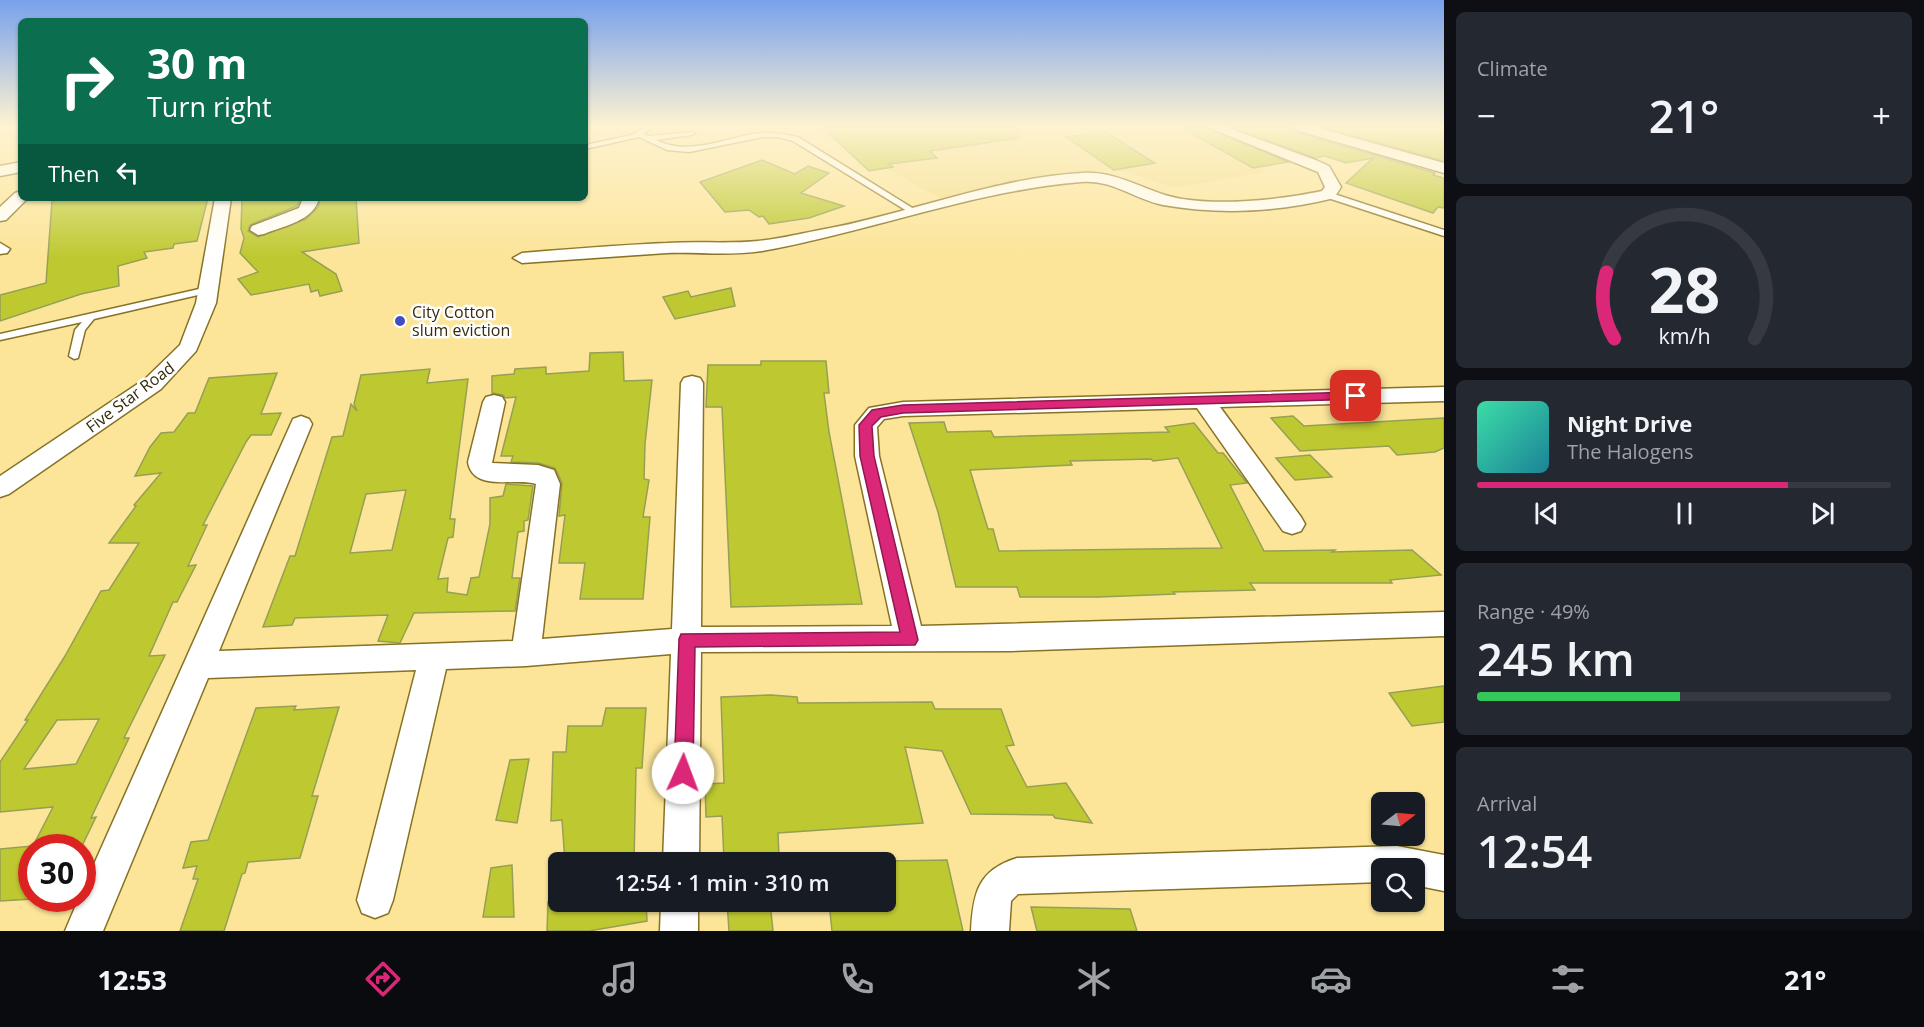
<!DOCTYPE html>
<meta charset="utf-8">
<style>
body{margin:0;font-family:"Open Sans",sans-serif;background:#242831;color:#f1f3f6;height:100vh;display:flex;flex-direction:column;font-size:22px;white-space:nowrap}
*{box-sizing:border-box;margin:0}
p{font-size:20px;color:#9ea1a6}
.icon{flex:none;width:33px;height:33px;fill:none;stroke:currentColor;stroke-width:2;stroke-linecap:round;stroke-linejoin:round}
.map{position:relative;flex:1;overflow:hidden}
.side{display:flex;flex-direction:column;gap:12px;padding:12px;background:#0d0f14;width:480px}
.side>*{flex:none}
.top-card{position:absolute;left:18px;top:18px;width:570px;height:183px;border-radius:9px;box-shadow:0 2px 4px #0004;background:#0b6e4f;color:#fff;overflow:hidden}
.needle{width:39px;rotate:74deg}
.tools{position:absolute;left:1371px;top:792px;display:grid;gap:12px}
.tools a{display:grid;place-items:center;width:54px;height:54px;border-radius:9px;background:#171b24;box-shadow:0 2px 4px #0004;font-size:30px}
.speed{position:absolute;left:18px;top:834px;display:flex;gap:12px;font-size:30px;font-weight:700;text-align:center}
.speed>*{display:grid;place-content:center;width:78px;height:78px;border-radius:50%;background:#171b24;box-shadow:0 2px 4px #0004;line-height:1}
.speed .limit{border:9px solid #d22;background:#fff;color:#111}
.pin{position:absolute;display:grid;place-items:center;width:51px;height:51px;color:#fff;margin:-26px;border-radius:12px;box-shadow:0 3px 9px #0006}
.me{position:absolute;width:66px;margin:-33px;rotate:2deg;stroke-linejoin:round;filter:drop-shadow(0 0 4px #0008)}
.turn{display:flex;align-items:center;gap:21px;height:126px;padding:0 30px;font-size:27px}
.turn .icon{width:78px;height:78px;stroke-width:2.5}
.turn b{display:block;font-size:42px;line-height:51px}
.then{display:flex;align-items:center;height:57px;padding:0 30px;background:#0003;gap:12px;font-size:22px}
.big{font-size:45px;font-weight:600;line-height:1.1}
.side .tile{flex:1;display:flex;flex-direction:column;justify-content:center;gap:9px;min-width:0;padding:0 21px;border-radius:9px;background:#242831}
.side .dial{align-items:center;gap:0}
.dial svg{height:156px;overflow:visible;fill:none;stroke:#363941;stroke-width:7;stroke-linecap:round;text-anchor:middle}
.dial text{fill:#f1f3f6;stroke:none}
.song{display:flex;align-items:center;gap:18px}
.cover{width:72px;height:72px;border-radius:9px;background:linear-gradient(135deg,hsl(160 70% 55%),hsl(190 70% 35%))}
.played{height:6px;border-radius:3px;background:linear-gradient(90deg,#db2777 75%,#363941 75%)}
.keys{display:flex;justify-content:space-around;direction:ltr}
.heat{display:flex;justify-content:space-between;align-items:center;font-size:33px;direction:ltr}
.charge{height:9px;border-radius:4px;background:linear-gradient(90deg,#34c759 49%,#363941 0)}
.trip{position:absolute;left:548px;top:852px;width:348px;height:60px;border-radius:9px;background:#171b24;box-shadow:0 2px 4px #0004;font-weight:600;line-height:60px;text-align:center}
.dock{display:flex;height:96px;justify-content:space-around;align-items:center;background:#090b0e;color:#9ea1a6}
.dock .icon{width:42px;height:42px}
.dock .current{color:#db2777}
.dock b{font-size:27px;color:#f1f3f6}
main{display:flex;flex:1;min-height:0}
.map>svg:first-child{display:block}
</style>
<main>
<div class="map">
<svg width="1444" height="931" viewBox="0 0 1444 931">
<rect width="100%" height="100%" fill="#fce599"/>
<path fill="#f5dd88" d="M835,127H1186L1221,139L1266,172L1175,188L1123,171L1101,170L1023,179L940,198L854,151L833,135Z"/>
<g fill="#bec931" stroke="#979f54" stroke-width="1.5" fill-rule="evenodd">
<path d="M822,127H1018L1019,138L930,151L937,158L889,164L893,167L869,171Z"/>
<path d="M1180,127H1205L1288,162L1253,168Z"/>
<path d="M1231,127H1292L1295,132L1435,173L1433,175L1444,178V208L1438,207L1433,213L1346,183L1373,158L1346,163L1325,156L1315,158Z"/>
<path d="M1322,127H1444V161Z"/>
<path d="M1105,132L1155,163L1114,170L1066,137Z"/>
<path d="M762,160L795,174L808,166L829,173L801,193L844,206L809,218L769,224L763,216L759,217L749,210L725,212L700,182Z"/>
<path d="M68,198H208L197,241L174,244L173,248L144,252L147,258L118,266L119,286L81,294L0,321V295L46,283L52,201Z"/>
<path d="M242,198H301L297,206L250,225L248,231L258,237L306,219L318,207L321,198H356L359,243L302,252L336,274L342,291L320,296L318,290L311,292L309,284L251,295L238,279L258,272L240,253L244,238L241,229Z"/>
<path d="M731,288L735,306L675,319L663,297L688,291L691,297Z"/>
<path d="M623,352L624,381L652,380L645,444L644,479L649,480L643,517H650L643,599H580L585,563H559L565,515L559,516L562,483L555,468L538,463L511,462L513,456H501L516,397L505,398L503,395L492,393V376L514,374L515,369L546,367V374L589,371L590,353Z"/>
<path d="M761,361H826L829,393H824L829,432L862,604L731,607L722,407H706L708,365H761Z"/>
<path d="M430,369L427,383L468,379L450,519H455L453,537L448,538L438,579L448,578L447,592L467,595L471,578L479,577L490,524V498L503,496L506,484L533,486L528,520L524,521V531L518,532L512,578H520L515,611L414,613L400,643L378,641L388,615L295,618L292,625L263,627L290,556H295L332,437L343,436L351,404L357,411L354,404L361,375ZM406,490L392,550L350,553L366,494Z"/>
<path d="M277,373L261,414L281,413L271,435H251L246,442L203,525H207L188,566L196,565L177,602H173L149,656L165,655L124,738H129L91,818L96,817L81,848H32L53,807L0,812V762L28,720H25L65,656L101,591L109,590L139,543H109L136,506L134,505L161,473L135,476L150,447L161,433L174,432L188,413H195L209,378ZM99,719L76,764L24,769L57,720Z"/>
<path d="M1293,416L1304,426L1444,418V448L1435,452L1397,455L1389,446L1300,451L1271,418Z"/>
<path d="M944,422L947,432L991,431L994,437L1169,432L1165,427L1194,423L1218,453H1223L1247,483L1230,485L1264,551L1335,550L1332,552L1412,550L1441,575L1390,580L1392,583H1250L1255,590L1173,592L1175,594L1099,597H1020L1017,587H956L938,512L909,423ZM1178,458L1222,548L999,551L993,529H988L970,470L1072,465L1070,461L1151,459L1153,461Z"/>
<path d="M1310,455L1332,477L1295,480L1276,458Z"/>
<path d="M1444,686V722L1412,726L1389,693Z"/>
<path d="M771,695L797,697L798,703L932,702L935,709H1001L1014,745L1006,746L1027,787L1066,783L1092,823L1055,818L1053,815L971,814L942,751L905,747L923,823L778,833L779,857L724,860L722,816L706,817L705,784L724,783L721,697Z"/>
<path d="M296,706L294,710L339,707L312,796H318L300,858L248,862L245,873L242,874L224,931H180L198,879H193L197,866L183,868L191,842L208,840L256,708Z"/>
<path d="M606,708H646L642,768H636L634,862H565L562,820L551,821L553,752H566L568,726H602Z"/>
<path d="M529,759L517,823L496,820L510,760Z"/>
<path d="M32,846V899L0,901V849Z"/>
<path d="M947,860L963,931H832L829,902H885V861Z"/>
<path d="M512,865L514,917H483L491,868Z"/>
<path d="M548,902H646L647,921L589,931H547Z"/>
<path d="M727,902H770L773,931H729Z"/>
<path d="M1031,907L1130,909L1137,931H1037Z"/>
</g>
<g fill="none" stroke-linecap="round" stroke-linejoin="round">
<defs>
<g id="lane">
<path d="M645,127H652L643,134L649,136L693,132L695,133L691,135L656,140C691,157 725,137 761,133C773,132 785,135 798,137L914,209L907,211L793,141L779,137H763L689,152L667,150L639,137L585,149V145L632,135Z"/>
<path d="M1325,193H1331L1444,230V236L1325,197Z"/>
<path d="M208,287L213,290L211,292L94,319L85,330L78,358L74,359L69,356L75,330L82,322L0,340V334Z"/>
</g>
<g id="street">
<path d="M1207,127H1226L1318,161L1329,166L1341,187L1334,198C1278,212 1220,215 1163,205C1134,199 1112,179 1081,182C972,191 869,232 762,251C731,256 698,252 667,253C619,256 570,260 522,263L513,258L522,253C570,249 619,245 667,243C697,241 728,244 758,241C780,239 803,233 825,229C911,213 994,178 1082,173C1113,171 1137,186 1165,195C1207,208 1280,200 1322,191L1325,187L1318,172Z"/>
<path d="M1294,127H1315L1444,163V173L1296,130Z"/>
<path d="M21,162V172L0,176V166Z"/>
<path d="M21,191V198L27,199L6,220L0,221V207L15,193Z"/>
<path d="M215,198H231L216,303L196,351L161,389L9,494L0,497V476L145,379L180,345L196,303Z"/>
<path d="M303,198H319C314,221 283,226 264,234L258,235L250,230L252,226L299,208Z"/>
<path d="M0,243L10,249L7,253L0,254Z"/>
<path d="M692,376L700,378L703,383L701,627L892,626L855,456V425L869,408L903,402L1444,387V401L1220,407L1301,517L1305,524L1301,531L1292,534L1283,531L1197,408L903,416L884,419L877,427L879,456L921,626L1444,612V636L1011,651L701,652L699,862H663L671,654L526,666L446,669L393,900L388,913L375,918L362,913L357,900L416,670L208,678L103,931H65L79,898H82V891L293,419L301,416L309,419L312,424L219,651L513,641L536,484C517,477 473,493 468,462L483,402L486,397L494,395L502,397L505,402L492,463L538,465L554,470L560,484L542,639L672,629L681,383L684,378Z"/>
<path d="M1397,846L1444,855V891L1414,885V868H1382V882L1018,894L1011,901L1009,931H971C973,893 978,870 1017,858Z"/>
<path d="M661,902H698V931H660Z"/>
</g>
</defs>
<use href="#lane" stroke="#867224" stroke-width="3"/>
<use href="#street" stroke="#867224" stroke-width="3"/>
<use href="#lane" fill="#fff" fill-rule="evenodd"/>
<use href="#street" fill="#fff" fill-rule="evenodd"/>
</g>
<linearGradient id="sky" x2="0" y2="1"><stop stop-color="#78a1ec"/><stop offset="0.49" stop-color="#fef3d1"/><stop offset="1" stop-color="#fef3d1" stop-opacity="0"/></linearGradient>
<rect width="1444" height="257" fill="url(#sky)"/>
<path fill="#db2777" stroke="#8e194d" stroke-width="1.5" d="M1356,392L1361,393V399L903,413L881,417L872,426L874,456L918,640L915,645L695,647L693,773L690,780L683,782L677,780L674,773L679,639L681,634L900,632L860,456L859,425L872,410L903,405Z"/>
<circle fill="#434dc2" stroke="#fff" stroke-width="2" cx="400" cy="321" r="6"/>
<g text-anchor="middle" stroke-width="5" stroke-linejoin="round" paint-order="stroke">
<g font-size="16" fill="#352c0c" stroke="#fff" text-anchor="start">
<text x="412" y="318">City Cotton<tspan x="412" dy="18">slum eviction</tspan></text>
</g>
<g font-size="16" fill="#352c0c" stroke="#fff">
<text transform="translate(130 397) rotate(-37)" y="6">Five Star Road</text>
</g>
</g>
</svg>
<div class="tools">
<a><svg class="needle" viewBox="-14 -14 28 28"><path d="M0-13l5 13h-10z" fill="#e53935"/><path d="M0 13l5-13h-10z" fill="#9ea1a6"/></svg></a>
<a><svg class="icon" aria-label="search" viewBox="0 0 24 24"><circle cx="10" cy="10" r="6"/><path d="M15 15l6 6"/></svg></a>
</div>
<div class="speed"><div class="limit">30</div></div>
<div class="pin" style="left:1356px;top:396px;background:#d93025"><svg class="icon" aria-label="arrive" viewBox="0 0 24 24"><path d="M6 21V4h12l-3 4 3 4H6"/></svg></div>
<svg class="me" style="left:683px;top:773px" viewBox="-20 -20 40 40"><circle r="19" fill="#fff"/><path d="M0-13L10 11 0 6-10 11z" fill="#db2777"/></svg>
<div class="trip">12:54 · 1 min · 310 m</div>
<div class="top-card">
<div class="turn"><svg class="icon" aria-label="right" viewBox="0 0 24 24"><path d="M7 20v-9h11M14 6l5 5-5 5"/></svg><div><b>30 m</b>Turn right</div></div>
<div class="then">Then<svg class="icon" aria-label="left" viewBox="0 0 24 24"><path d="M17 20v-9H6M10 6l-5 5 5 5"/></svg></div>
</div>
</div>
<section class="side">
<div class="tile"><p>Climate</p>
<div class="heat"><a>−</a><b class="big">21°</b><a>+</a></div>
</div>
<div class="tile dial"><svg viewBox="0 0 100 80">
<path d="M14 69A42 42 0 1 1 86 69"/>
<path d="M14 69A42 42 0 0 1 10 35" stroke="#db2777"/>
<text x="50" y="56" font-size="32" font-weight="700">28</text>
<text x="50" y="72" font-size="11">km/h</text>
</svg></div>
<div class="tile">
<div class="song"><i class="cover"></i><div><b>Night Drive</b><p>The Halogens</p></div></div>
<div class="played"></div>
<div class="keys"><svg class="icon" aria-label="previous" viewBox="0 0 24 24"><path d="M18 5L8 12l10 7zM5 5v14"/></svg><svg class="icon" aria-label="pause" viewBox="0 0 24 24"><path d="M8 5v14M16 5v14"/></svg><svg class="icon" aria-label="next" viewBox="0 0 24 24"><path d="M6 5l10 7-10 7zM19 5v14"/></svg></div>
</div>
<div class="tile"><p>Range · 49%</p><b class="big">245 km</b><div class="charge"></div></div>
<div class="tile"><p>Arrival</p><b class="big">12:54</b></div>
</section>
</main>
<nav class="dock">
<b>12:53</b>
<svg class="icon current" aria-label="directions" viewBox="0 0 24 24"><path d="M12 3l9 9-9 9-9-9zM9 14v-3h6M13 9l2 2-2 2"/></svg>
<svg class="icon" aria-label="music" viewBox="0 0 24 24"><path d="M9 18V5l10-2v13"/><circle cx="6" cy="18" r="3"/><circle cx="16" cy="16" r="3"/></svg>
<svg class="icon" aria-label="phone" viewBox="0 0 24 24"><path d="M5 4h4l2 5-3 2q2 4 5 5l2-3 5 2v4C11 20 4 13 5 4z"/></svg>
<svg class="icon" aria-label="climate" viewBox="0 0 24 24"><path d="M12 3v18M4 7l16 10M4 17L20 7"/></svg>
<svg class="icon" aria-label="car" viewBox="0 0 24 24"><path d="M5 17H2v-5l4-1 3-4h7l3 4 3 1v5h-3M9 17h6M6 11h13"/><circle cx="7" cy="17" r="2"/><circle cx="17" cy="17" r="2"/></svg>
<svg class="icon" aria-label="filters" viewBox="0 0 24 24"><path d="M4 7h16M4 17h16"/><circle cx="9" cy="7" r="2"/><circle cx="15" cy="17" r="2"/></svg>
<b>21°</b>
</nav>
